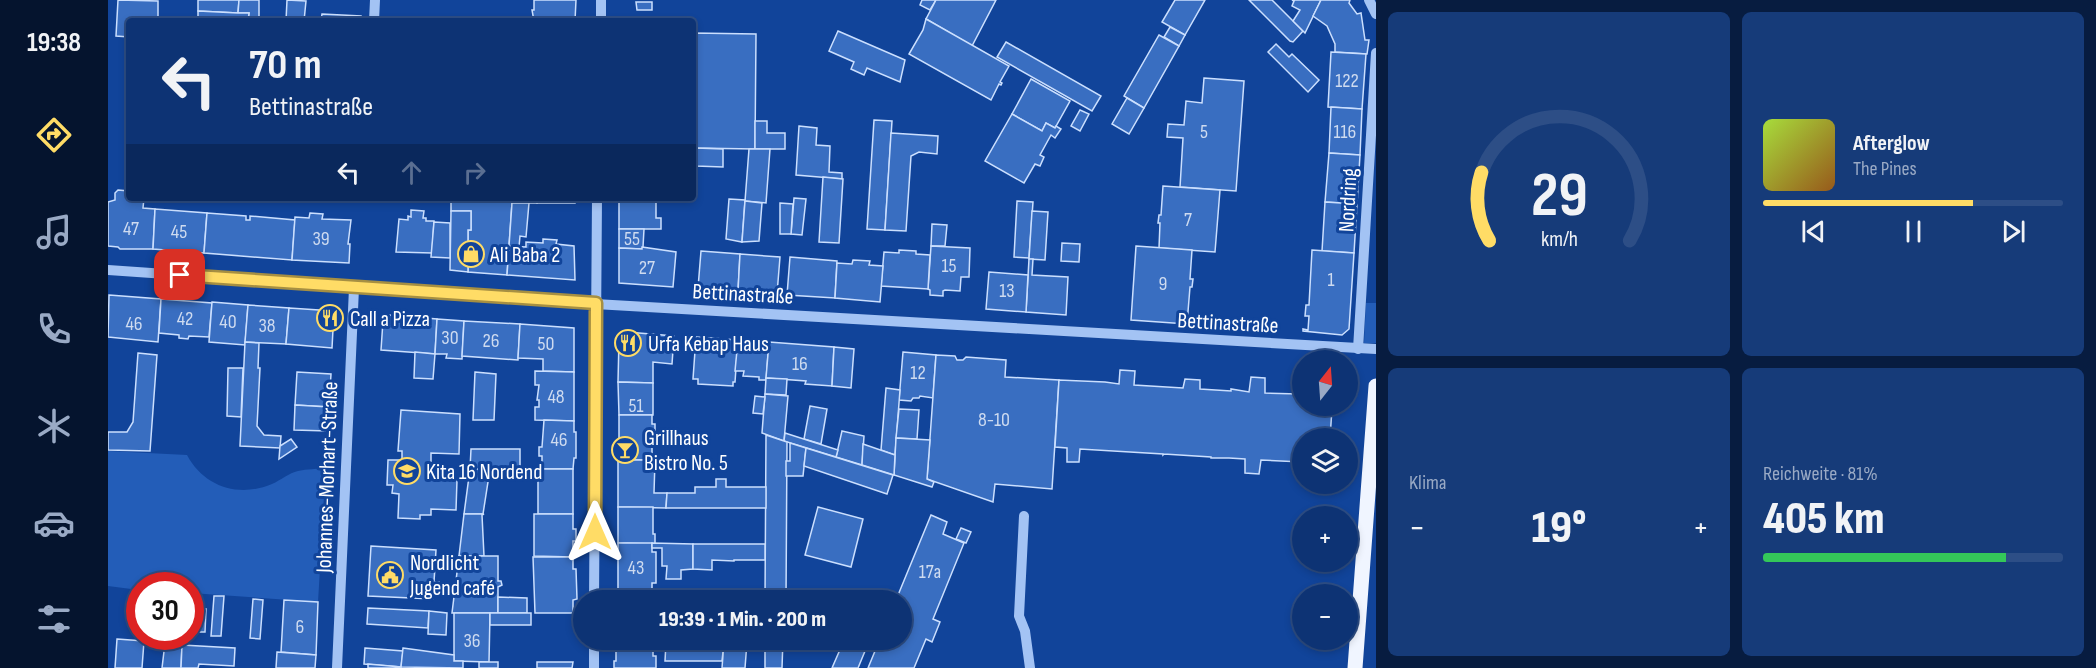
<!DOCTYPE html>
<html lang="de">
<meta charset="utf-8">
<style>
body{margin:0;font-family:"Sofia Sans Condensed",sans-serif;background:#163b79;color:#f1f3f6;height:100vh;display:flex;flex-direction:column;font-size:22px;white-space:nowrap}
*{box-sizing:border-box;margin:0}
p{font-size:20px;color:#9aaac5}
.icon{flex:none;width:33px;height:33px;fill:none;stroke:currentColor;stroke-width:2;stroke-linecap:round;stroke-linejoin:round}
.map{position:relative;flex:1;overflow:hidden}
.side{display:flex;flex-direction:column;gap:12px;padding:12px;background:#071c40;width:720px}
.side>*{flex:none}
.hud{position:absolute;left:18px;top:18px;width:570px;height:183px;border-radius:6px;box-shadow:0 3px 9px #0003,0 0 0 2px #2d4e86;background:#0d3374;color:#f1f3f6;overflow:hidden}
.needle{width:39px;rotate:17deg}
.buttons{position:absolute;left:1184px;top:350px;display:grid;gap:12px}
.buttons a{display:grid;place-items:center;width:66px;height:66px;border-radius:50%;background:#0d3374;box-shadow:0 3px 9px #0003,0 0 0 2px #2d4e86;font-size:30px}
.speed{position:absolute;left:18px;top:572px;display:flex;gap:12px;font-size:30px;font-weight:700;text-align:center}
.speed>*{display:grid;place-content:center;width:78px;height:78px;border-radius:50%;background:#0d3374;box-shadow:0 3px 9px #0003,0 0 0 2px #2d4e86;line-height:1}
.speed .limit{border:9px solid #d22;background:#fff;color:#111}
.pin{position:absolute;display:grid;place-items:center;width:51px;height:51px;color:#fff;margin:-26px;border-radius:12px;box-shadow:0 3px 9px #0006}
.me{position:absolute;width:66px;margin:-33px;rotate:0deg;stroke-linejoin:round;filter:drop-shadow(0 0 4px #0008)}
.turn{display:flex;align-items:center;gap:21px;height:126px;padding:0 24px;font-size:27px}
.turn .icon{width:78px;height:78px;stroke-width:2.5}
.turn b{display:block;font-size:42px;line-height:51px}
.lanes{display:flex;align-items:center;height:57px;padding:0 24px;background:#0003;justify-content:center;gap:30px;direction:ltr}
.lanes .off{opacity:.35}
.big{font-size:45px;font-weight:800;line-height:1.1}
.side .tile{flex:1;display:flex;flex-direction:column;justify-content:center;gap:9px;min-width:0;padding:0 21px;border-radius:9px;background:#163b79}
.side .dial{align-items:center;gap:0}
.dial svg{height:156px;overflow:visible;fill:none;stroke:#2d4e86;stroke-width:7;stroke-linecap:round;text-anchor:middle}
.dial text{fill:#f1f3f6;stroke:none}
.song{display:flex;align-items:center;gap:18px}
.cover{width:72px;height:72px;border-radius:9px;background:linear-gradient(135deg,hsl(80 70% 55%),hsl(30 70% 35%))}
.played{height:6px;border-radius:3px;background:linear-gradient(90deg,#ffdc66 70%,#2d4e86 70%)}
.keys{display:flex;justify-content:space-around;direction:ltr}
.heat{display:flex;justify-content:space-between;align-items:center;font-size:33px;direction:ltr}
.charge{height:9px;border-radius:4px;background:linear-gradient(90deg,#34c759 81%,#2d4e86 0)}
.side .tiles{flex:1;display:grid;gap:12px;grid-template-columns:repeat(2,1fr)}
.trip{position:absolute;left:465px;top:590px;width:339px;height:60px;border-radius:30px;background:#0d3374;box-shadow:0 3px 9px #0003,0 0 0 2px #2d4e86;font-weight:800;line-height:60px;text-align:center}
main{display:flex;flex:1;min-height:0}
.menu{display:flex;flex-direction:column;width:108px;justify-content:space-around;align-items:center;background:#05142e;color:#9aaac5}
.menu .icon{width:42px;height:42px}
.menu .current{color:#ffdc66}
.menu b{font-size:27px;color:#f1f3f6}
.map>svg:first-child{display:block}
</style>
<main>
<nav class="menu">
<b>19:38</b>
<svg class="icon current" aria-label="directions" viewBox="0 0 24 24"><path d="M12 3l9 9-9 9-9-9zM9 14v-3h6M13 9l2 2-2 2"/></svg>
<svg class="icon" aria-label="music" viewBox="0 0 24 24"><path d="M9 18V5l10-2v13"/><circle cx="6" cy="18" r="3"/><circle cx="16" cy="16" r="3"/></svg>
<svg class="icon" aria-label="phone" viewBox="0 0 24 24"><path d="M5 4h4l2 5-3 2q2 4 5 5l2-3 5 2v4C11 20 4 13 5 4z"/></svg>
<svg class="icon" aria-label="climate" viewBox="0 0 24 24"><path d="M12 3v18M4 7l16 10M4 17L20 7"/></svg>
<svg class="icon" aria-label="car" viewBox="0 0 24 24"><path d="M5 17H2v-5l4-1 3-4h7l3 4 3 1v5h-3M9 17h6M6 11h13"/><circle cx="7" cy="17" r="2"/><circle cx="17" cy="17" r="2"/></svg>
<svg class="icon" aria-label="filters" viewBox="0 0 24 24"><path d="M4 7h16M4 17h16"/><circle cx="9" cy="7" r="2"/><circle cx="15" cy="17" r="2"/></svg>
</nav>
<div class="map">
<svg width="1268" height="668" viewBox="0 0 1268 668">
<rect width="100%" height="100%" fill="#11449a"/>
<g fill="#235db8">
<path d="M1258,303H1268V343H1256Z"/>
<path d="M0,451L79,455C96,487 131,498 164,484C173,480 181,473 190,471C199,469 209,469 218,468L210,602L83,593L82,585H32L31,590L0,586Z"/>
</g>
<g fill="#396ec1" stroke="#cbdffe" stroke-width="1.5">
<path d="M10,0L50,1V21H21V37L8,36Z"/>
<path d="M90,0H131L130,13L90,11Z"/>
<path d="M131,0H151V21H140L141,13H130Z"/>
<path d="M179,0L198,1L196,21H178Z"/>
<path d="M426,0H468L467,21H426L424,10H426Z"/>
<path d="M814,0H828L822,10L812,5Z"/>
<path d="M828,0H888L864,46L818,19Z"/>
<path d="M1067,0H1097L1077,35L1054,22Z"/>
<path d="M1141,0H1164L1195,31L1185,42L1182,41Z"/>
<path d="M1184,0H1213L1197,33L1185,21L1192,10L1184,6L1186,1Z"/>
<path d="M1213,0H1242L1241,3L1249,14L1253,13L1257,40H1261L1259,54L1227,52V44L1219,26L1205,16Z"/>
<path d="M528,2H544V10H529Z"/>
<path d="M90,11L130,13H141L140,21H90Z"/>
<path d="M214,14L253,16V21H213Z"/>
<path d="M818,19L901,66L892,82L894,83L893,85L891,84L883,100L801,54L815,30Z"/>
<path d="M1062,27L1077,35L1071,46L1056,37Z"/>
<path d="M730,31L797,60L792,82L759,68L756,75L743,69L746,62L721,51Z"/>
<path d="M585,33L648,34L647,149L585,148Z"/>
<path d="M1051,35L1071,46L1036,108L1016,96Z"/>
<path d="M898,42L993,96L984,111L889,57Z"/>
<path d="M1168,44L1181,57L1184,54L1211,80L1200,92L1160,52Z"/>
<path d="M1223,52L1258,54L1254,109L1220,107Z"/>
<path d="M1096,78L1136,81L1128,191L1072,187L1075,138L1059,137L1060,124L1076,125L1078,101L1094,103Z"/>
<path d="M923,79L962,101L947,128L938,123L934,131L904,114Z"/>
<path d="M1019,98L1036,108L1021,134L1004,124Z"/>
<path d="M1223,107L1254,109L1252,155L1221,153Z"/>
<path d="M972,110L981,114L972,131L963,126Z"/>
<path d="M904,114L934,131L938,123L947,128L948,126L953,129L947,138L943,135L932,155L936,157L932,166L927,164L916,183L877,161Z"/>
<path d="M766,120L784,121L777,230L759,229Z"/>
<path d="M647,121H659V133H677V149H647Z"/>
<path d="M691,126L709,128L708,145L722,146L721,172L734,173V179L688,175Z"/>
<path d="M783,133L830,136L829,154L811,152L803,156L798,231L777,230Z"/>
<path d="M588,148L615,149V167L588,166Z"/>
<path d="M641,149H662L658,203L637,201Z"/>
<path d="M1221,153L1252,155L1249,204L1217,202Z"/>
<path d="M715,177L735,179L731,243L711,242Z"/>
<path d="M1055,186L1112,190L1107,252L1051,248L1052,223H1050L1051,215H1053Z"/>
<path d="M10,190L21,191V198H36L35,208L47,209L45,249H12L10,247L0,246V202L7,200V193Z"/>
<path d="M164,198H186V201L164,200Z"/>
<path d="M343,198H429V203H404L399,275L360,272V230H363V211H343Z"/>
<rect x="429" y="198" width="38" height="5"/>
<path d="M511,198H553V200H548V218H553V229H511Z"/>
<path d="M686,198L698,199L694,235L683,234Z"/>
<path d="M621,199L637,200L634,242L618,239Z"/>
<path d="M637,201L654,203L651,241L634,242Z"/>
<path d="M909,201L925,202L921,258L906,257Z"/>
<path d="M1217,202L1249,204L1246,253L1214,251Z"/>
<path d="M404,203H421L418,237L412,236L411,247L401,246Z"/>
<path d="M672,203L685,204L683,234H672Z"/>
<path d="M47,209L99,213L96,253L45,249Z"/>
<path d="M303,210L316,211L315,218H318V221H326L324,253L288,252L291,219L300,220V216L303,217Z"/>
<path d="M343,211H363V230H360V272L342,270Z"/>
<path d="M924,211L940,212L937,260L921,259Z"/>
<path d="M99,213L138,216V220H142V216L187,220L184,260L96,253Z"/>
<path d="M202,213L215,214L214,219L243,220L240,244H242L241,263L184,260L187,217L201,218Z"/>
<path d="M326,222L342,223V258L323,257Z"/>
<path d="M824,224L839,225L837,246H823Z"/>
<path d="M511,229H536L535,247L534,249L511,248Z"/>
<path d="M435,239L449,240L448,244L466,246L467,280L399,275L401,246L418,247V242L435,243Z"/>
<path d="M954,243L972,244L971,262L953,261Z"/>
<path d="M823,246L862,248L861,277H853L852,291L837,290L835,291V296L822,295V290L820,289Z"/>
<path d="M1028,246L1084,250L1082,279H1085L1084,287H1082L1079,324L1023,320Z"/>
<path d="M534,247L568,252L565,287L511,283V248L534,249Z"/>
<path d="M791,250L808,251V254L822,255L820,289L773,286L776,252L791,253Z"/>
<path d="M1204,250L1246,253L1241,329L1234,335L1195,331V329L1200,330L1201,316H1197L1198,305H1201Z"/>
<path d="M593,251L632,254L630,291L590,288Z"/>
<path d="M632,254L672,257L669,294L630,291Z"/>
<path d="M682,257L729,261L727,298L679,295Z"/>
<path d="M921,259H925L924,275L960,277L958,315L918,312Z"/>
<path d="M745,260L762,261L761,265L775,266L772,302L727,298L729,263L744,264Z"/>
<path d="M881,272L920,275L918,312L878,309Z"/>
<path d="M1,295L53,299L50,342L0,337Z"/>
<path d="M53,299L104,303L101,337L81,336L80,339L71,338V335L51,333Z"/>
<path d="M104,302L140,305L137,345L101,342Z"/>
<path d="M140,305L181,308L178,344L137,342Z"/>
<path d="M181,308L226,311L224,348L178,344Z"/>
<path d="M281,315L329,319L327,354L273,350L275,321Z"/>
<path d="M329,319L356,321L354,359L338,358L339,354H327Z"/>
<path d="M356,321L412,324L410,360L354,356Z"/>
<path d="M412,324L466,328V372L435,371V359L410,358Z"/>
<path d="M519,332L566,336L564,364L545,362V383L510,382L511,339Z"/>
<path d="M588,337L630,340L627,382H625V386L590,384V379H585Z"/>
<path d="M630,340L661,342L658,380H651V377L635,376L636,371H627Z"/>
<path d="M137,342L151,343L150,368H152L149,426L156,435L173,436L172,448L132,446Z"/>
<path d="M661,342L726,347L724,386L697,384L698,381L658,378Z"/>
<path d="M726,347L746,349L743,388L724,386Z"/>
<path d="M307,352L327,354L325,379L306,378Z"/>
<path d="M795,352L828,355L825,398L812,396L811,398H805L803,401L791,400Z"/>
<path d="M30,353L49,355L42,451L0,450V432H19L25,422Z"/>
<path d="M828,355L847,356L849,360H855L858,357L898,360L897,377L951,380L944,489L887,484L885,502L819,479Z"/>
<path d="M120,368H135L133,417L119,416Z"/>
<path d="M1012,370L1027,371L1026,385L1075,388L1077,379L1092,380V389L1123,391V389L1141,392L1143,377L1157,378V393L1191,394L1194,395V405H1221L1220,409H1224L1222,438H1194V462L1153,460L1151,474L1137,473V459L1121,458H1103V457L1056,454L1055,455V454L972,449L971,462H959V448L947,447L951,380L997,382L1011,384Z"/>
<path d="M427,371L466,372V421L427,420V407H431V400H429L431,385H427Z"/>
<path d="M189,372L223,374L221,407L187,405Z"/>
<path d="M367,372L388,374L386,420H365Z"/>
<path d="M658,378L679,379L678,395L657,394Z"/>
<path d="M510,382L545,383V415H511Z"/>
<path d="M778,388L792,390L787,455L773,450Z"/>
<path d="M657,394L680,396L676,441L654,433Z"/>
<path d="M647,396L657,397L655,414L645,413Z"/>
<path d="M187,405L221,407L220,431L186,430Z"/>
<path d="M702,406L719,409L713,444L696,439Z"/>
<path d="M791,409L811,410L809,439L788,438Z"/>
<path d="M293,410L352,414L351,454L323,453V464H320L319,479L349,480L348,510L323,509V515H312V519L290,518L291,494L284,493L285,485H279L280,460H294V451H290Z"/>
<path d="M511,415H544V424H547V442L544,443V460H511Z"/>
<path d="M436,420L466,421V432H468V458H466L465,469H434V456H431V447H434Z"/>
<path d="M734,431L756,436L754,465L728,457Z"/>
<path d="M677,433L730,450L728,457L676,441Z"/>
<path d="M658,435L679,442L678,600H657Z"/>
<path d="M788,438L822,440L819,479L826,482L824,487L786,475Z"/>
<path d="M183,439L189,447L171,459L172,446Z"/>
<path d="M682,443L698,448L695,476H678V461H682Z"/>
<path d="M755,444L787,455L786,475L754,465Z"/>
<path d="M698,448L785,475L779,494L696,466Z"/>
<path d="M363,449H412V469H362Z"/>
<path d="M510,460H547L546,493H559L558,508L510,507Z"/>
<path d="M362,469H382L375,514H356Z"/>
<rect x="430" y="469" width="35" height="45"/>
<path d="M608,479H618V487H658V508H558L559,493H587V487H608Z"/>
<path d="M510,507H545V534H547V544L510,543Z"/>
<path d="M710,507L755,519L743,567L697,555Z"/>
<path d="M356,514H376L374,515L376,556H351Z"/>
<path d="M426,514H465V529H468V541H465V557L426,556Z"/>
<path d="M823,515L839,522L835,534L856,543L825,619L832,622L824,642L818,639L806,668H760L772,639H794V600H788Z"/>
<path d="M853,528L863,532L858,543L848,539Z"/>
<path d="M510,543H544V552H548V583H544V592H510Z"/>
<path d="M544,543L585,544V569L573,570V579H558L559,566H554V548H544Z"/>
<path d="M585,544H657V560H626V561L604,560V570L585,569Z"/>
<path d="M263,546L328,550L326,582H331L330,590H326L325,599L260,596Z"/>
<path d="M351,556H390V581H393L394,585L390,587V613H344Z"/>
<path d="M425,557H465V569H468L469,599L465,600V613H427Z"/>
<rect x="510" y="592" width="34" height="8"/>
<rect x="568" y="592" width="15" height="8"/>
<path d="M640,592H657V600H638Z"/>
<path d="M106,596H116L113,636H103Z"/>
<path d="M390,597L419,598V613H390Z"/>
<path d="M82,598L92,599V608L98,609L97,632H82Z"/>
<path d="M145,599L155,600L152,639L142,638Z"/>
<path d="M176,600L210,602L208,655L173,652Z"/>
<rect x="28" y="604" width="4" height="23"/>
<path d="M260,608L321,611L320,628L259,624Z"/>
<path d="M321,611L339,613L338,635L320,634Z"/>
<path d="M346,613H382L381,662L346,661Z"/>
<rect x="382" y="613" width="41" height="12"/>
<path d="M9,639L36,641L34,668H7Z"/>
<rect x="509" y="639" width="35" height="2"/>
<path d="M568,639H644V642L568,641Z"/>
<path d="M657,639H675L674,668H657Z"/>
<path d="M732,639H762L750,668H724L734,645L731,643Z"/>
<path d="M509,641L545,642V656H548V668H506V661H508V651H506V645H509Z"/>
<path d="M558,642H616L614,661H557Z"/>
<path d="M616,642H639L637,668H614Z"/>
<path d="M57,643L74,645L73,668H54Z"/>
<path d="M74,645L127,648L126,666L91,664L90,668H73Z"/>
<path d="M257,648L295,651L293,667L256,664Z"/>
<path d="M295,648L346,655V661H355V668L293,667Z"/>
<path d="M169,652L208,655L207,668H168Z"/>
<rect x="371" y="662" width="19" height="6"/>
<path d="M429,662H465L464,668H429Z"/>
<path d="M260,664L293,667V668H260Z"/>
</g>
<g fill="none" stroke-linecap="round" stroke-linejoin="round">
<g stroke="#a3c3f4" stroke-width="10">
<path d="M1261,0L1268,14"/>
<path d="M266,21L267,0"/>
<path d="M493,21V0"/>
<path d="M0,270L487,304L1268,349"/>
<path d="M1250,349L1268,53"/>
<path d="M916,516L911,616L917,631L922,668"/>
<path d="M486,600L489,198"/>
<path d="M229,668L246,288"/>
<path d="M486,668V639"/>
</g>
<path stroke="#f0f5ff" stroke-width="15" d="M1247,668L1268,386"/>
</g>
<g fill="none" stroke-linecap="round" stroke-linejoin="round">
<defs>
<path id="route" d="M72,275L488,303L487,532"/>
</defs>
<use href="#route" stroke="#a68f42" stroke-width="15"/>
<use href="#route" stroke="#ffdc66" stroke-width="10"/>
</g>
<defs>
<symbol id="shop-ring" viewBox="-11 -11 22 22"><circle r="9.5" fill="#11449a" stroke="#ffdc66" stroke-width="1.5"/><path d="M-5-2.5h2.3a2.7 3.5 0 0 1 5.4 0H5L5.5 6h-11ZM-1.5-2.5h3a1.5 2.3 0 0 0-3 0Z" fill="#ffdc66"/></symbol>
<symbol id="restaurant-ring" viewBox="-11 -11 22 22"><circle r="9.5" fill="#11449a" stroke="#ffdc66" stroke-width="1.5"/><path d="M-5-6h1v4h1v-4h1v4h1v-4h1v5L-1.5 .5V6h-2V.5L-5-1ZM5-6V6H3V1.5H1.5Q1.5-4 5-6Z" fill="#ffdc66"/></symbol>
<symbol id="bar-ring" viewBox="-11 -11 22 22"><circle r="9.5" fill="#11449a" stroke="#ffdc66" stroke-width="1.5"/><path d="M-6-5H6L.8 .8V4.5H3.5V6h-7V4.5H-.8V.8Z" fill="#ffdc66"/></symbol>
<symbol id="school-ring" viewBox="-11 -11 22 22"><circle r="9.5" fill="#11449a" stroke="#ffdc66" stroke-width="1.5"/><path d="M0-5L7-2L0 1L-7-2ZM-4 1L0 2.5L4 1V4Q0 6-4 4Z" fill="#ffdc66"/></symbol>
<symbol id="civic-ring" viewBox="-11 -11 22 22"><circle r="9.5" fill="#11449a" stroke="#ffdc66" stroke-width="1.5"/><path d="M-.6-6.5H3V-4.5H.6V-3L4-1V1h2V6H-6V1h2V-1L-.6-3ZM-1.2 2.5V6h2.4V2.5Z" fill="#ffdc66"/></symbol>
</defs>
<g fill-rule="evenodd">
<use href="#shop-ring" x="348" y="239" width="30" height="30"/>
<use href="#restaurant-ring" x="207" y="303" width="30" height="30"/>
<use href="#restaurant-ring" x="505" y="328" width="30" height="30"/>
<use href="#bar-ring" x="502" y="435" width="30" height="30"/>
<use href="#school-ring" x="284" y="456" width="30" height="30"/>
<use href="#civic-ring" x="267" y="560" width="30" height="30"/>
</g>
<g text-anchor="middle" stroke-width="6" stroke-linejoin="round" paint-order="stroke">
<g font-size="20" fill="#cedbf0">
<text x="1239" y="87">122</text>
<text x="1096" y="138">5</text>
<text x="1237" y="138">116</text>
<text x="1080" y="226">7</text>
<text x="23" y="235">47</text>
<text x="71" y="238">45</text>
<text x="213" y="245">39</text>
<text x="524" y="245">55</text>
<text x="841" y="272">15</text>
<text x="539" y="274">27</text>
<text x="1223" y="286">1</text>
<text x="1055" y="290">9</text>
<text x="899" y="297">13</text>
<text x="77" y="325">42</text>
<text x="120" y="328">40</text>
<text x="26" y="330">46</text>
<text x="159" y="332">38</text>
<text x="342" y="344">30</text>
<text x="383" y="347">26</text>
<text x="438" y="350">50</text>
<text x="692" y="370">16</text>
<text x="810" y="379">12</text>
<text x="448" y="403">48</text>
<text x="528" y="412">51</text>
<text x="886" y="426">8-10</text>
<text x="451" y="446">46</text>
<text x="528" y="574">43</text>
<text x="822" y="578">17a</text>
<text x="192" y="633">6</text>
<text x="364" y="647">36</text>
</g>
<g font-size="22" fill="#fff" stroke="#11449a">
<text transform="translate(1239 200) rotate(-87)" y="8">Nordring</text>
<text transform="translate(635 293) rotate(3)" y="8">Bettinastraße</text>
<text transform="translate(1120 322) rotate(3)" y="8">Bettinastraße</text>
<text transform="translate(218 477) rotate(-88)" y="8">Johannes-Morhart-Straße</text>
</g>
<g font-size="22" fill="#fff" stroke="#11449a" text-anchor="start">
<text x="382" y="262">Ali Baba 2</text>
<text x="242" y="326">Call a Pizza</text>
<text x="540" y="351">Urfa Kebap Haus</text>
<text x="536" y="445">Grillhaus<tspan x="536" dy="25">Bistro No. 5</tspan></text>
<text x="318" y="479">Kita 16 Nordend</text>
<text x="302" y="570">Nordlicht<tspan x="302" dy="25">Jugend café</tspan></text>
</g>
</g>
</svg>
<div class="buttons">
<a><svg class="needle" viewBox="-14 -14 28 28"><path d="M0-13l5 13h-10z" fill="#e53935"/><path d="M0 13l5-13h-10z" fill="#9aaac5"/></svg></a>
<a><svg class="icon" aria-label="layers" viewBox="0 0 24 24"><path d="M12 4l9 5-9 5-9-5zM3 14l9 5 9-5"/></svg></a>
<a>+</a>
<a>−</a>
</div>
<div class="speed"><div class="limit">30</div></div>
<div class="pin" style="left:72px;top:275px;background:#d93025"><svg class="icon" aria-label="arrive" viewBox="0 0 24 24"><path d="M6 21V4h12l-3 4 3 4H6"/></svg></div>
<svg class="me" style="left:487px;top:532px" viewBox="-20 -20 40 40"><path d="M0-17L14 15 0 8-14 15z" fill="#ffdc66" stroke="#fff" stroke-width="4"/></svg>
<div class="trip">19:39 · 1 Min. · 200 m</div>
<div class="hud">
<div class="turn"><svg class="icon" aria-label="left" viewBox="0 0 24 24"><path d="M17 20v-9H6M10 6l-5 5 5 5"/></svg><div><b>70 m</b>Bettinastraße</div></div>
<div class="lanes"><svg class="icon" aria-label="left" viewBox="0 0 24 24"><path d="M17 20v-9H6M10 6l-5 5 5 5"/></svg><svg class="icon off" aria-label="ahead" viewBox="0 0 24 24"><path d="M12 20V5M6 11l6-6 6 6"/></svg><svg class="icon off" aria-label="right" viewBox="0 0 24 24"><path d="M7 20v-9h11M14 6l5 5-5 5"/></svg></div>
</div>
</div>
<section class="side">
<div class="tiles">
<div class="tile dial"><svg viewBox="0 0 100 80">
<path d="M14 69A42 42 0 1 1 86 69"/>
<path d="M14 69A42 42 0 0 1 10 34" stroke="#ffdc66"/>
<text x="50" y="56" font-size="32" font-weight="700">29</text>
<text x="50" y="72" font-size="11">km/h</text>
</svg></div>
<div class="tile">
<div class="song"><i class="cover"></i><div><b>Afterglow</b><p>The Pines</p></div></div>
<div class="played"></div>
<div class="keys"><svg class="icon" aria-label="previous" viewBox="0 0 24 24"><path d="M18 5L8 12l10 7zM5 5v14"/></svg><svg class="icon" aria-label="pause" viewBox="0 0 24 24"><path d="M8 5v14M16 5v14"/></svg><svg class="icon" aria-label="next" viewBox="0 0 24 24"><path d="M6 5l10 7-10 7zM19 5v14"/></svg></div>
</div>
<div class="tile"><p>Klima</p>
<div class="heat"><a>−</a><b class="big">19°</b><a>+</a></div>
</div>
<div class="tile"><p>Reichweite · 81%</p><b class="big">405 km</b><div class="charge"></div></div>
</div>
</section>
</main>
